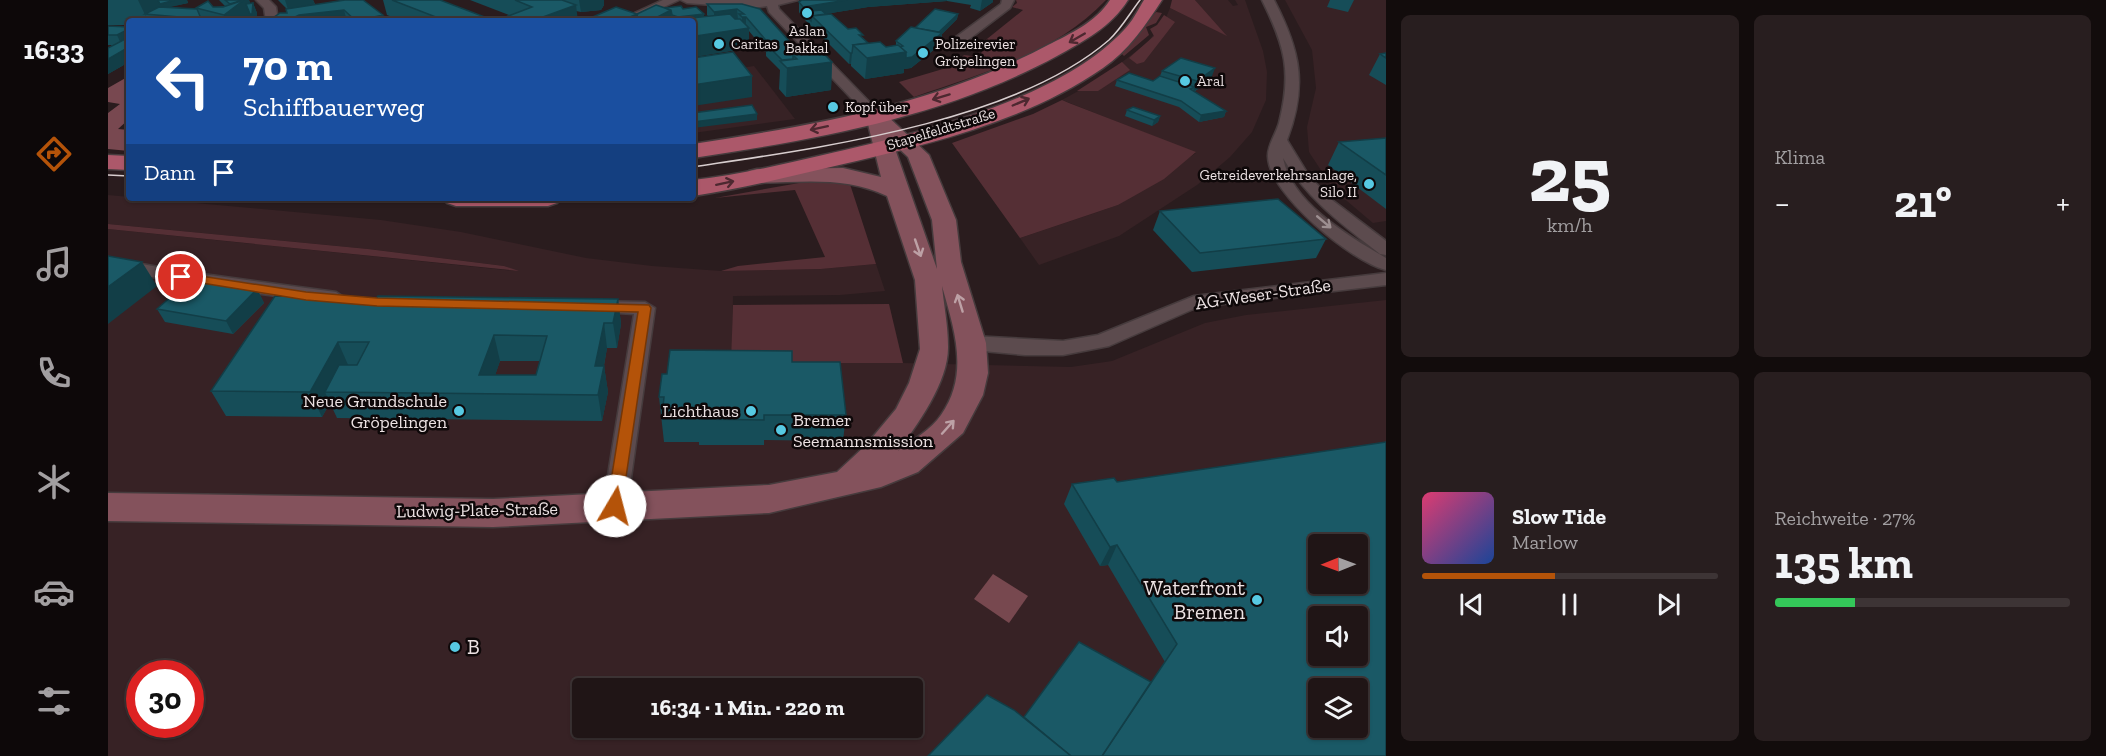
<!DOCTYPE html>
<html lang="de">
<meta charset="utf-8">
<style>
body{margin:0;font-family:"Zilla Slab",serif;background:#281e1f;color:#f1f3f6;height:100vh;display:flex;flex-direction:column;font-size:22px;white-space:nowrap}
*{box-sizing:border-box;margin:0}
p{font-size:20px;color:#a29fa1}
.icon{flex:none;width:33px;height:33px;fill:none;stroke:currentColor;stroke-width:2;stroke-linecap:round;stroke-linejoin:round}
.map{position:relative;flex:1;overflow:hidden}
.side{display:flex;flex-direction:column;gap:15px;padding:15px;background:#120c0c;width:720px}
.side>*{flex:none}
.hud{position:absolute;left:18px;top:18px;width:570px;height:183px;border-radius:6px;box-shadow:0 2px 4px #0004,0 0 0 2px #3d3435;background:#1a4fa0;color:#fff;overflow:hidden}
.needle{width:39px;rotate:269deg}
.buttons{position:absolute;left:1200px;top:534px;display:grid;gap:12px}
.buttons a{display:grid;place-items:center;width:60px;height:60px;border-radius:6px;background:#201516;box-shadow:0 2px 4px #0004,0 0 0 2px #3d3435;font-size:30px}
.speed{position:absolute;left:18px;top:660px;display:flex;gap:12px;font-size:30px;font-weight:700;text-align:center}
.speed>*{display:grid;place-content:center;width:78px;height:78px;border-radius:50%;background:#201516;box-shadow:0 2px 4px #0004,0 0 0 2px #3d3435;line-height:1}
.speed .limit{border:9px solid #d22;background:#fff;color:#111}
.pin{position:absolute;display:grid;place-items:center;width:51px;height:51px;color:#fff;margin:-26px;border:3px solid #fff;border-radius:50%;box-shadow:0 2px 6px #0007}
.me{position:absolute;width:66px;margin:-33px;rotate:8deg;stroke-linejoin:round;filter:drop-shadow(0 0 4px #0008)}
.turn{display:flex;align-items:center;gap:21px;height:126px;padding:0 18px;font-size:27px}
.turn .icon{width:78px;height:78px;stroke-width:2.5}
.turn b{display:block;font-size:42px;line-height:51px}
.then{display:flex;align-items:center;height:57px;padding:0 18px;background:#0003;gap:12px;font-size:22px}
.big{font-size:45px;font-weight:700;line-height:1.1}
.side .card{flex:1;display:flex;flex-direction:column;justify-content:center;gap:9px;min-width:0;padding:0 21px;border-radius:9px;background:#281e1f}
.side .dial{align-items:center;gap:0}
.dial b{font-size:78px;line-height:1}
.song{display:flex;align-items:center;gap:18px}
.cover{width:72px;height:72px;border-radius:9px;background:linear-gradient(135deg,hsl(340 70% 55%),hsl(220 70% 35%))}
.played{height:6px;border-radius:3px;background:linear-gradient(90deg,#b45309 45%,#3d3435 45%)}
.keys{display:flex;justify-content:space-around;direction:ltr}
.heat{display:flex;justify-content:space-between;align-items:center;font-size:33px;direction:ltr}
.charge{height:9px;border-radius:4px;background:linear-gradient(90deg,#34c759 27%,#3d3435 0)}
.side .tiles{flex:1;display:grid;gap:15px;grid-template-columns:repeat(2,1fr)}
.trip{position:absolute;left:464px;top:678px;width:351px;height:60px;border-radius:6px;background:#201516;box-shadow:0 2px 4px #0004,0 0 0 2px #3d3435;font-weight:700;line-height:60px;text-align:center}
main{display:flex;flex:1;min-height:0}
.tab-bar{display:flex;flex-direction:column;width:108px;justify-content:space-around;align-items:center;background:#0d0809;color:#a29fa1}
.tab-bar .icon{width:42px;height:42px}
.tab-bar .on{color:#b45309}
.tab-bar b{font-size:27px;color:#f1f3f6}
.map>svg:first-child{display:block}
</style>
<main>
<nav class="tab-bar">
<b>16:33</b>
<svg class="icon on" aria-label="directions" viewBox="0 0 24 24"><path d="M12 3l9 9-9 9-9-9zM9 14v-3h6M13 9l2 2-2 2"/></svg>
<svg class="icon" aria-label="music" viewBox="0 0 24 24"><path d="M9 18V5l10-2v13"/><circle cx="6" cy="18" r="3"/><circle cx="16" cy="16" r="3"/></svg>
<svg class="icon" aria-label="phone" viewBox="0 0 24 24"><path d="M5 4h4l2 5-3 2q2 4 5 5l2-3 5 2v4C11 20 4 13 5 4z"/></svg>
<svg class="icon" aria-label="climate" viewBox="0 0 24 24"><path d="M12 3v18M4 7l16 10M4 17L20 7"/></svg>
<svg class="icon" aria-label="car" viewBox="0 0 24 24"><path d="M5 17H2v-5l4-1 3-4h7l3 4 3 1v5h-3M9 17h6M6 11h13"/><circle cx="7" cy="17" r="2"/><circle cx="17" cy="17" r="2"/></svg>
<svg class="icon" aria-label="filters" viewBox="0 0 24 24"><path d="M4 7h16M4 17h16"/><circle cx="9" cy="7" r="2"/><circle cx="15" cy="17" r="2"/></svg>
</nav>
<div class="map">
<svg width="1278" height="756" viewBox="0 0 1278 756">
<rect width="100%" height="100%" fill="#2a1c1e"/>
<g fill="#372225" fill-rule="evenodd">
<path d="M1087,0H1120L1125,6L1130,5L1127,0H1137L1155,51L1159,72L1158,100L1144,132L1122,157L1089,185L1011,236L931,265L912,238L1010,205L1088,153L954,100L992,79L1039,43L1057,20L1062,8L1118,35Z"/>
<path d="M1177,0H1278V221L1265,223L1226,190L1201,152L1199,127L1208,88L1204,50Z"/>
<path d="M646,66L687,119L585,133V75Z"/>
<path d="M0,195L273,220L353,232L478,258L544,266L613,271L713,269L768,264L777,291L732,295L625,296L624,363H795L963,367L1004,361L1097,323L1138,315L1278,300V756H0V229L407,271L396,266L260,249L0,224ZM1210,544H1250V584H1210ZM1210,616H1250V656H1210ZM32,674H82V724H32ZM474,688H804V728H474ZM1210,688H1250V728H1210Z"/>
</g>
<g fill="#552f35">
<path d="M908,0H998C948,53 873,74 806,97L791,82L845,66L856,55L871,57L876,48L869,47L915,10L904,7L909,3Z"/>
<path d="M1064,0H1087L1119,36L1062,8Z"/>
<path d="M1048,12L1054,13L1048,23L1038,27L1041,35L1016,56L1011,51L1021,44Z"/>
<path d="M1056,15L1067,22L1036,62L1029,64L1021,58L1046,36L1042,29L1049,25Z"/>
<path d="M1014,62L1022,70L990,91H969Z"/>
<path d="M954,100L961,103L1088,152L1056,179L1010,205L912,238L844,143L925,114Z"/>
<path d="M740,178L768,264L713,269L613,271L630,266L717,257L687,190L607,198L708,180Z"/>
<path d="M0,224L260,249L396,266L411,271L0,229Z"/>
<path d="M781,304L795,363H623L625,305Z"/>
</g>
<path fill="#784850" d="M21,76V119L10,129L21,130V151L0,149V113L12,104L0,102V88Z"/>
<path fill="#77484f" d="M885,574L920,596L901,623L866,599Z"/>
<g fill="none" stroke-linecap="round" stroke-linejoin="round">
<defs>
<g id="street">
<path d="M148,0H161L168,7L170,21H158L156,8Z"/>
<path d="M555,0H571L525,21H509Z"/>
<path d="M573,0H690L670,5L671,9L775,116L773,119H763L661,12L659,6L644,8L579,3Z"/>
<path d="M894,0H906L902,8L856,43H848V37L893,4Z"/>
<path d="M1154,0H1166C1192,50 1200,85 1179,140L1201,176L1224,200L1278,241V255L1272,254C1235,225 1199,199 1175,158C1184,204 1241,236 1278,258V270C1244,262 1161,194 1160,157C1159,146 1168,134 1171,123C1184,72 1177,46 1154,0Z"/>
<path d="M0,258L73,271L228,292L237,298L228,304L73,283L0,268Z"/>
<path d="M1278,273V285L1090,307L1001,346L955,355H917L864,350L857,348L854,343L857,338L864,336L955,341L990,335L1086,296Z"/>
<path d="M484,301L537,302L547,308L519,506L516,513L507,516L498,513L495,506L526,314L477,311L474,307Z"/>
</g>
<path id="secondary" d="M768,110L775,112L821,155L848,220L853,262L878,343L880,373L875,395L855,433L810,472L773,487L661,513L385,527L0,521V493L385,499L661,485L729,472L758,445L788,409L801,383L812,349L807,280L779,196C738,176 694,182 649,183L641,181L638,176L641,171L649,169L735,168L773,177L758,116L761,112ZM785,143L800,157L824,220L829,269ZM834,286C846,329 862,374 833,415C824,429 804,440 790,451C810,424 841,381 840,346C840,326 836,306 834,286Z"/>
<g id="primary">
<path d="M1002,0H1020C1003,27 976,41 949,56C837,117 710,139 585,158V144C708,125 829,104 940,45C962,34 988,22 1002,0Z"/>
<path d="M1036,0H1054C1037,26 1021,50 995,68C917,122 818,145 727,166C680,177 633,189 585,196V180C629,175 672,165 715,155C807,134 950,101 1016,30C1024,22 1030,10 1036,0Z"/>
<path d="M0,155L21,156V170L0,169Z"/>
<path d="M335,198H453L449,203L440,206H348L339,203Z"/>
</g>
</defs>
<use href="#street" stroke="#463b3d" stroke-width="3"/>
<use href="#secondary" stroke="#463b3d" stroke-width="3"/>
<use href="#primary" stroke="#463b3d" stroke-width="3"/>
<use href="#street" fill="#5c4b4e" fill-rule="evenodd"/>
<use href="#secondary" fill="#84525c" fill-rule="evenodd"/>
<use href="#primary" fill="#ac586a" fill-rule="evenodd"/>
<g stroke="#d8cecf" stroke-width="1.5">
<path d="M585,167C709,148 905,123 1001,40C1013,29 1022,13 1032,0"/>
<path d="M0,175L21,176"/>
</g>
</g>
<g fill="#164d58" fill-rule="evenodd">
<path d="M0,0H79L80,3L60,7L89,9L117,6L111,0H141L142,3H145L149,13L148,21H21V25H0Z"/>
<path d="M170,0H205L207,4L275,15L277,21H163L162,20L179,13V9Z"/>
<path d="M275,0H332L387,21L401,15L362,0H496V5L493,10L473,12L468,11L470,21H294L279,15Z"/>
<path d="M694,0H885V2L872,11L862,8L863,5L839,1L760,7L717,14L740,29L755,38L760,43L778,47L788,46V41L807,28L850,14L849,19L834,34L833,44L803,68L796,69V73L757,79L743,66V64H741L694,17L691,12V2Z"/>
<path d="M1222,0H1246L1240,12L1219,7Z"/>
<path d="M599,4H634L693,54L711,55L724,62L723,90L678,97L671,89L672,70L658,56V52L641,31V48L585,57V21L564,20L562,21H480V19L529,14L557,8L575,9L596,14V16H600L599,15Z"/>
<path d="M0,26L21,27V62L0,74V48L4,45H0Z"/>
<path d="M1278,53V85L1261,75L1272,54Z"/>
<path d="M1054,71L1103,79L1086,92L1118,111L1116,117L1091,122L1071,107L1007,86L1009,80L1045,81L1052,76Z"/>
<path d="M1019,110L1052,116L1050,122L1044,126L1017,116Z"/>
<path d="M1278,138V209L1220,165L1231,142Z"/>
<path d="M1052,211L1218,239L1208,258L1084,272L1045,230Z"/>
<path d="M149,289L156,303L125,334L57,322L49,309Z"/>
<path d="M510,299L513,324L509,348H499L496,366L500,392L494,421L229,418L222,403L214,417L118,416L103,391L256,300ZM392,361H432L428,375H387Z"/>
<path d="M684,362L738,415L735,441L656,440V445H591V442H556L551,397L559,374Z"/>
<path d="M964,484L1278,756L916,717L1043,682L1057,662L1000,565L992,566L956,504Z"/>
</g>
<g fill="#123e47">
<path d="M30,0H50L52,4L67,0H79L80,3L54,9L37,14L40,21Z"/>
<path d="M136,0H141L144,8L145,3L149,13L148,21H118L116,15Z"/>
<path d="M177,0H205L210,13L236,10L239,21H179L183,19Z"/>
<path d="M471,0H496V5L493,10L473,12Z"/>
<path d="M739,0H839V1L760,7L699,17L694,12V17L695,7Z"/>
<path d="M874,0H885V2L872,11Z"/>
<path d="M468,5L470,21H424Z"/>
<path d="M629,9L630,20L606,23V12Z"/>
<path d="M563,10L564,20L562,21H542Z"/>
<path d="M529,14L530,21H513Z"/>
<path d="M596,14V20L573,19V21H570V17Z"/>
<path d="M850,14L849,19L834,34L833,44L803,68L796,69V73L757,79L759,58L766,57L827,37Z"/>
<path d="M275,15L277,21H251Z"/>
<path d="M634,17H638V27L634,28Z"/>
<path d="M641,28V48L585,57V46L588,45V36Z"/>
<path d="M21,29V42L14,46L9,35Z"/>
<path d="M21,47V62L0,74V59Z"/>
<path d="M742,53H744L743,64H741Z"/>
<path d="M724,62L723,90L678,97L679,68Z"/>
<path d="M1107,68L1103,79L1084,93L1089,81Z"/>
<path d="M644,76V97L585,106V85Z"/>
<path d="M1118,111L1116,117L1091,122L1093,115Z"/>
<path d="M649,114V120L585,128V122Z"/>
<path d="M1052,116L1050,122L1044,126L1046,120Z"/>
<path d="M34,262L49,286L0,324V287Z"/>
<path d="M149,289L156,303L125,334L118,321Z"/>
<path d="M510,299L513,324L509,348L505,323Z"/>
<path d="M496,323L499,348L491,392L487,366Z"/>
<path d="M386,335L392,361L381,394L371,375Z"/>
<path d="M230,342L241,367L217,392L222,403L214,417L202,392Z"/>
<path d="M496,366L500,392L494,421L490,395Z"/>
<path d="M1009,545L1000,565L992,566L1002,547Z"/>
</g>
<g fill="#1a5966" stroke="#123e47" stroke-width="1.5" fill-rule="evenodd">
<path d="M50,0H67L52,4Z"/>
<path d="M117,0H135L122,4Z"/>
<path d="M136,0L116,15L88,8L100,1L105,7H115Z"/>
<path d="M237,0H255L275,15L248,21L236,10L191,15L179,21L162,20L172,13H179L178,9Z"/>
<path d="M284,0H332L387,21L424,7L407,0H454L468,5L424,21H338Z"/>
<path d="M694,0H739L695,7L691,2Z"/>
<path d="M145,3L144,14H142L138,4Z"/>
<path d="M599,4H634L652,9L693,54L685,55V59L674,60L659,45H662L638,17H634L631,14H636L629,9L606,12Z"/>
<path d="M548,5L563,10L542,21H530L529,14Z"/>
<path d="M573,6L575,9L588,7L596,14L570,17L564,15L563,10L557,8Z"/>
<path d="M51,7L89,9L94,21H84L71,17L37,14Z"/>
<path d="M508,7L529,14L513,21H486L480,19Z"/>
<path d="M827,9L850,14L831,32L807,28Z"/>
<path d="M713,10L718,14L704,16L703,21L694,12Z"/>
<path d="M622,14L627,19H632L641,28L588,36L585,33V21H575L573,19Z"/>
<path d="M723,14L740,29L748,28L755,35H751L760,43L745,45L744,53H742L704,16Z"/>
<path d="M0,26L21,27V29L9,35H0Z"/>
<path d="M803,27L834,33L804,57L798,58V52L792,47L795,46L788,41Z"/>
<path d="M21,37V47L0,59V48Z"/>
<path d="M772,42L778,47L790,45L798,52L759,58L745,45Z"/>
<path d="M625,52L644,76L585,85V58Z"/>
<path d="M707,52L711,55H717L724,62L679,68L672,61L689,59L685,55Z"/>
<path d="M1278,53V58L1272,54Z"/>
<path d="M1073,58L1107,68L1089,81L1054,71Z"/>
<path d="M1021,73L1045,81L1052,76L1087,87L1082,89L1118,111L1093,115L1073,101L1009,80Z"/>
<path d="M644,105L649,114L585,122V113Z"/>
<path d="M1025,107L1052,116L1046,120L1019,110Z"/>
<path d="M1278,138V175L1231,142Z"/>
<path d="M1170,199L1218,239L1092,253L1052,211Z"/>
<path d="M0,256L34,262L0,287Z"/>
<path d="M82,280L149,289L118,321L49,309Z"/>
<path d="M167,296L255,297L253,300H267L270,296L510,299L505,323H496L487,366H496L490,395L217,392L231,365H249L261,342H230L202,392L103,391ZM386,335L439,336L428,375H371Z"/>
<path d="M562,350L684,351V362H732L738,415H656V420L590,419V417H554L556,397H551L554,374H559Z"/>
<path d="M1278,442V756H994L1069,644L1009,545L1002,547L964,484L1006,478L1009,482ZM1210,544H1250V584H1210ZM1210,616H1250V656H1210ZM1210,688H1250V728H1210Z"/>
<path d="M971,642L1043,682L994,756H963L916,717Z"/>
<path d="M879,695L906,710L963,756H820Z"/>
</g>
<defs><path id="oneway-shaft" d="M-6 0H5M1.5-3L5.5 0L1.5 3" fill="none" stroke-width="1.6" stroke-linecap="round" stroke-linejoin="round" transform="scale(1.5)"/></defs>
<g stroke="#4d2830">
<use href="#oneway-shaft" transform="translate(969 38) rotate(150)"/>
<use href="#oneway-shaft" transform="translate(833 97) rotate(163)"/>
<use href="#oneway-shaft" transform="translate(913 102) rotate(-23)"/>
<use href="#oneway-shaft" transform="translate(711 128) rotate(168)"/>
<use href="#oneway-shaft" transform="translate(617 183) rotate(-12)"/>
</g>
<use stroke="#9d8f91" href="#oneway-shaft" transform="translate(1216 222) rotate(40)"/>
<g stroke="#bda1a6">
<use href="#oneway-shaft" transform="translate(810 248) rotate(71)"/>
<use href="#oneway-shaft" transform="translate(852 303) rotate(-107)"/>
<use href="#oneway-shaft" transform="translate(840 427) rotate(-48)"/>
</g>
<path fill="#b45309" stroke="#753606" stroke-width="1.5" d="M73,273L198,292L269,298L541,305L543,308L513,511L507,513L499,506L530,312L269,306L198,300L69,279V274Z"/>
<g fill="#57c9e2" stroke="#0e0809" stroke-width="2">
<circle cx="699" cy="13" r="6"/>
<circle cx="611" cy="44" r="6"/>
<circle cx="815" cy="53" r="6"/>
<circle cx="1077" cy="81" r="6"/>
<circle cx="725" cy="107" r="6"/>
<circle cx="1261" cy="184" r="6"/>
<circle cx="351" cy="411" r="6"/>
<circle cx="643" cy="411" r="6"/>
<circle cx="673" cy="430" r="6"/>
<circle cx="1149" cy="600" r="6"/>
<circle cx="347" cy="647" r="6"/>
</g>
<g text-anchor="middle" stroke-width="5" stroke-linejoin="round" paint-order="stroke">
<g font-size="15" fill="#ece2e3" stroke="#0e0809" text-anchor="start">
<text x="699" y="36" text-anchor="middle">Aslan<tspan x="699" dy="17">Bakkal</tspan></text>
<text x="623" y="49">Caritas</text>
<text x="827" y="49">Polizeirevier<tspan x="827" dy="17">Gröpelingen</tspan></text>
<text x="1089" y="86">Aral</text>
<text x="737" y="112">Kopf über</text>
<text x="1249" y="180" text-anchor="end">Getreideverkehrsanlage,<tspan x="1249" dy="17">Silo II</tspan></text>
</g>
<g font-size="15" fill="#ece2e3" stroke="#0e0809">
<text transform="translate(833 129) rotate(-17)" y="5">Stapelfeldtstraße</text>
</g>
<g font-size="18" fill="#ece2e3" stroke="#0e0809">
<text transform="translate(1155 294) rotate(-8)" y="6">AG-Weser-Straße</text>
<text transform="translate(369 510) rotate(-1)" y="6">Ludwig-Plate-Straße</text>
</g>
<g font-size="18" fill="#ece2e3" stroke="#0e0809" text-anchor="end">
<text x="339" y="407">Neue Grundschule<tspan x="339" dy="21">Gröpelingen</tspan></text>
<text x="631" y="417">Lichthaus</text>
<text x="685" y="426" text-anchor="start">Bremer<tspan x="685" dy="21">Seemannsmission</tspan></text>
</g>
<g font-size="21" fill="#ece2e3" stroke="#0e0809" text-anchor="end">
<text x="1137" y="595">Waterfront<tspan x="1137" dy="24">Bremen</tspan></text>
<text x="359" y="654" text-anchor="start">B</text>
</g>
</g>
</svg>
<div class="buttons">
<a><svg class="needle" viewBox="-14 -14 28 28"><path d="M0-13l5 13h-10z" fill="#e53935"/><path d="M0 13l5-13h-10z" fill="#a29fa1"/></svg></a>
<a><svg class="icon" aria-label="sound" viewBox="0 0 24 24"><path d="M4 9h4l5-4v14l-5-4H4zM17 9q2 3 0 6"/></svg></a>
<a><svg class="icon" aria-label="layers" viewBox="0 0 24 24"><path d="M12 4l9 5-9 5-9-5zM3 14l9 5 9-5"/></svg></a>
</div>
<div class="speed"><div class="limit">30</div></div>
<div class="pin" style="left:73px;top:277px;background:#d93025"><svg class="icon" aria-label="arrive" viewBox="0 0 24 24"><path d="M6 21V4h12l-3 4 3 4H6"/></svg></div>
<svg class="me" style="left:507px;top:506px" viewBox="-20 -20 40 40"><circle r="19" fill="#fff"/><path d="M0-13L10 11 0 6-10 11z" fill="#b45309"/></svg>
<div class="trip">16:34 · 1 Min. · 220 m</div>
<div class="hud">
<div class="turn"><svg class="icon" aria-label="left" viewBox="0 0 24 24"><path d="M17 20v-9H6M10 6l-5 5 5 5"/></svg><div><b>70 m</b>Schiffbauerweg</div></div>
<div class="then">Dann<svg class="icon" aria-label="arrive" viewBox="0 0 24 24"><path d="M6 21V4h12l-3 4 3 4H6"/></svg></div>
</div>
</div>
<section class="side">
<div class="tiles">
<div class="card dial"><b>25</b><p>km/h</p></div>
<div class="card"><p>Klima</p>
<div class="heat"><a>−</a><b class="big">21°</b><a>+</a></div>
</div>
<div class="card">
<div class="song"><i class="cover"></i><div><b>Slow Tide</b><p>Marlow</p></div></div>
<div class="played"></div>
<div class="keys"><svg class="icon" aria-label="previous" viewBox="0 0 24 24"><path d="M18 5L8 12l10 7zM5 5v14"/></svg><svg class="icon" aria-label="pause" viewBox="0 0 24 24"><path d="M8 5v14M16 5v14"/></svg><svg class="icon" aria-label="next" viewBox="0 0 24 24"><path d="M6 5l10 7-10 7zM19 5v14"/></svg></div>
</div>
<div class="card"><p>Reichweite · 27%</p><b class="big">135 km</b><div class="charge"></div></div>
</div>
</section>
</main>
